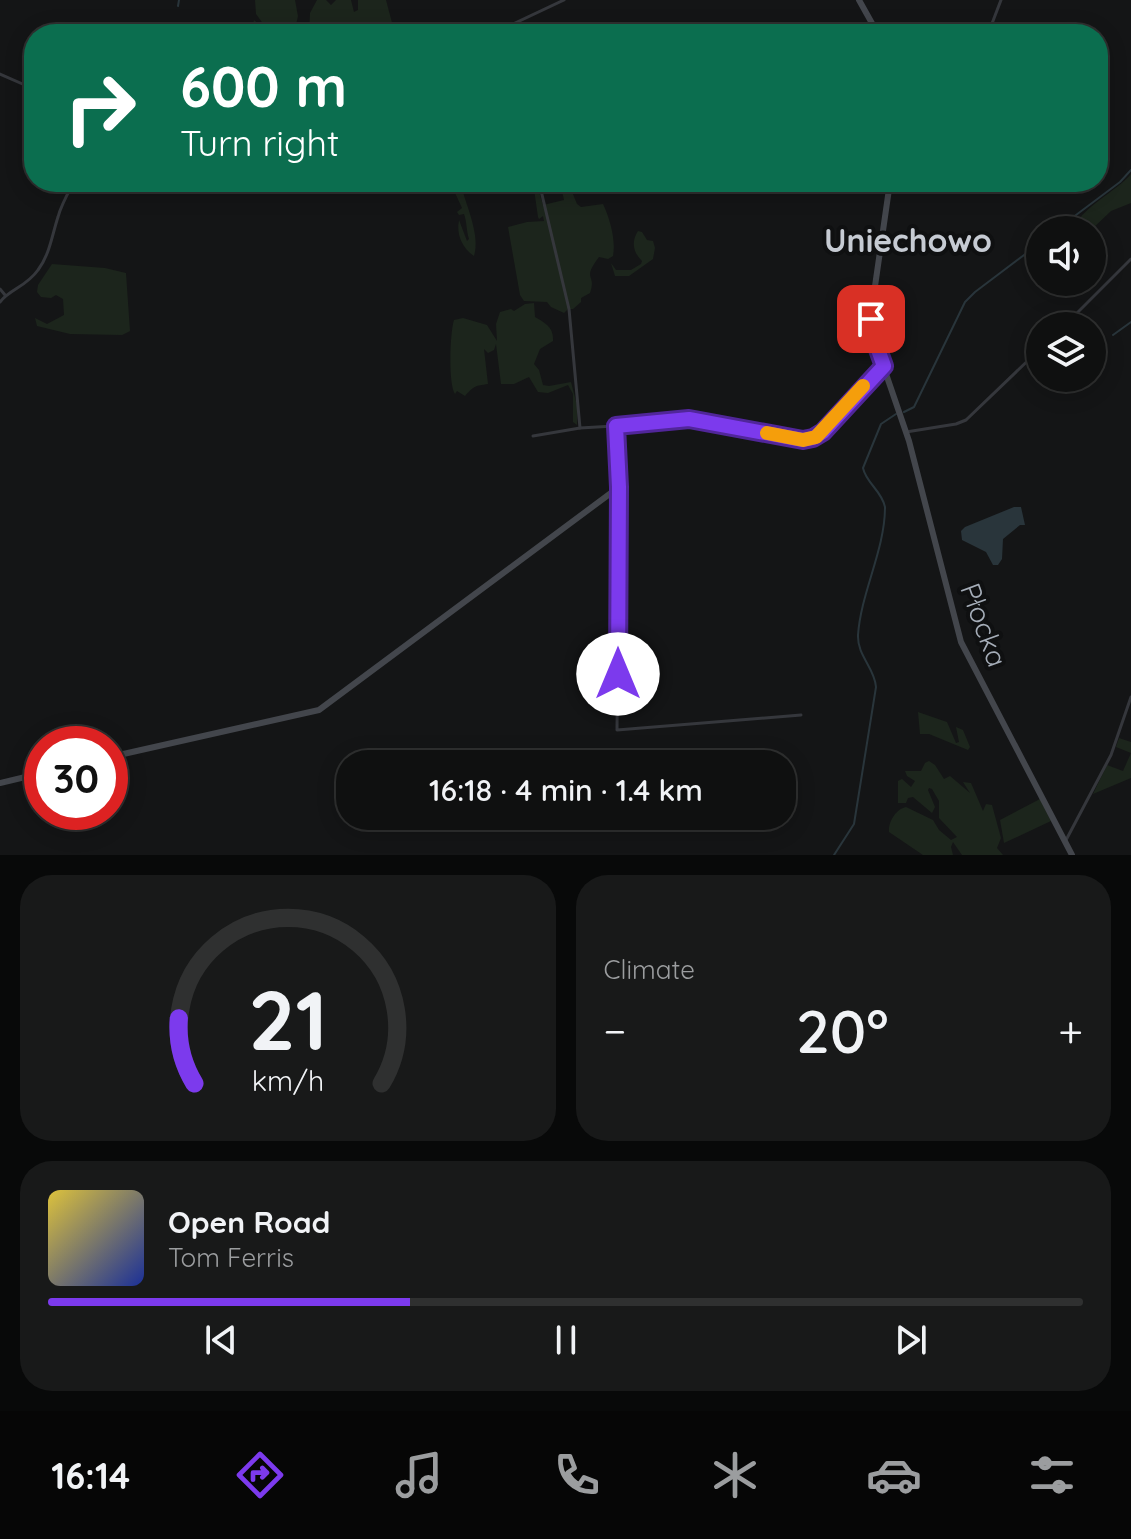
<!DOCTYPE html>
<meta charset="utf-8">
<style>
body{margin:0;font-family:Quicksand,sans-serif;background:#181919;color:#f1f3f6;height:100vh;display:flex;flex-direction:column;font-size:30px;white-space:nowrap}
*{box-sizing:border-box;margin:0}
p{font-size:26px;color:#9b9d9f}
.icon{flex:none;width:44px;height:44px;fill:none;stroke:currentColor;stroke-width:2;stroke-linecap:round;stroke-linejoin:round}
.map{position:relative;height:855px;overflow:hidden}
.details{display:flex;flex-direction:column;gap:20px;padding:20px;background:#080909;flex:1}
.details>*{flex:none}
.hud{position:absolute;left:24px;top:24px;width:1084px;height:168px;border-radius:32px;box-shadow:0 4px 20px #0003,0 0 0 2px #2f3030;background:#0b6e4f;color:#fff;overflow:hidden}
.fabs{position:absolute;left:1026px;top:216px;display:grid;gap:16px}
.fabs a{display:grid;place-items:center;width:80px;height:80px;border-radius:50%;background:#0f1010;box-shadow:0 4px 20px #0003,0 0 0 2px #2f3030;font-size:40px}
.speed{position:absolute;left:24px;top:726px;display:flex;gap:16px;font-size:40px;font-weight:700;text-align:center}
.speed>*{display:grid;place-content:center;width:104px;height:104px;border-radius:50%;background:#0f1010;box-shadow:0 4px 20px #0003,0 0 0 2px #2f3030;line-height:1}
.speed .limit{border:12px solid #d22;background:#fff;color:#111}
.pin{position:absolute;display:grid;place-items:center;width:68px;height:68px;color:#fff;margin:-34px;border-radius:16px;box-shadow:0 4px 12px #0006}
.me{position:absolute;width:88px;margin:-44px;rotate:0deg;stroke-linejoin:round;filter:drop-shadow(0 0 6px #0008)}
.turn{display:flex;align-items:center;gap:28px;height:168px;padding:0 24px;font-size:36px}
.turn .icon{width:104px;height:104px;stroke-width:2.5}
.turn b{display:block;font-size:56px;line-height:68px}
.big{font-size:60px;font-weight:600;line-height:1.1}
.details .tile{flex:1;display:flex;flex-direction:column;justify-content:center;gap:12px;min-width:0;padding:0 28px;border-radius:32px;background:#181919}
.details .dial{align-items:center;gap:0}
.dial svg{height:208px;overflow:visible;fill:none;stroke:#2f3030;stroke-width:7;stroke-linecap:round;text-anchor:middle}
.dial text{fill:#f1f3f6;stroke:none}
.song{display:flex;align-items:center;gap:24px}
.cover{width:96px;height:96px;border-radius:12px;background:linear-gradient(135deg,hsl(50 70% 55%),hsl(230 70% 35%))}
.played{height:8px;border-radius:4px;background:linear-gradient(90deg,#7c3aed 35%,#2f3030 35%)}
.keys{display:flex;justify-content:space-around;direction:ltr}
.heat{display:flex;justify-content:space-between;align-items:center;font-size:44px;direction:ltr}
.details .tiles{flex:1;display:grid;gap:20px;grid-template-columns:1fr 1fr}
.tile:last-child{grid-column:span 2}
.trip{position:absolute;left:336px;top:750px;width:460px;height:80px;border-radius:32px;background:#0f1010;box-shadow:0 4px 20px #0003,0 0 0 2px #2f3030;font-weight:600;line-height:80px;text-align:center}
.tabs{display:flex;height:128px;justify-content:space-around;align-items:center;background:#060606;color:#9b9d9f}
.tabs .icon{width:56px;height:56px}
.tabs .active{color:#7c3aed}
.tabs b{font-size:36px;color:#f1f3f6}
.map>svg:first-child{display:block}
</style>
<div class="map">
<svg width="1131" height="855" viewBox="0 0 1131 855">
<rect width="100%" height="100%" fill="#141516"/>
<g fill="#1c251c">
<path d="M255,0H295L298,16L296,25L302,27L303,34H262L253,24L254,20L261,26L264,25L256,14Z"/>
<path d="M317,0H326L331,5L336,0H351L354,12L358,10V0H386L395,34H309L310,13Z"/>
<path d="M1131,174V203L1111,211L1091,230H1073C1079,209 1117,191 1131,174Z"/>
<path d="M450,182H460C465,203 481,235 474,256C462,248 456,234 459,220L467,241L469,239C466,230 467,222 464,214L459,215L457,212L462,208Z"/>
<path d="M533,182H536L543,205L564,200L560,182H573L570,187L577,204L581,207L603,204C610,219 616,240 613,256L608,259L599,257C581,281 597,273 590,293L581,298V302L573,309H568L564,313L551,307L547,302L524,301L520,295L508,227L527,222L544,221L543,216L539,219L538,217Z"/>
<path d="M638,231L642,232L647,240L653,241L655,248L653,259L629,276H615L611,263L616,270H631L641,264L642,261C633,252 631,242 638,231Z"/>
<path d="M52,264L105,268L126,273L130,331L122,335L70,334L37,326L35,318L47,324L64,315L63,299L56,295L51,298L41,297L37,292L38,285Z"/>
<path d="M534,303L535,317C545,323 554,327 553,341L540,349L534,364L539,370L543,385L549,386L571,382L577,405V425L573,422V394L568,385L548,393L538,392L529,377L514,384H501L496,344L494,350L488,353L484,349L488,384C475,386 475,385 465,396L457,391L455,394C448,384 450,332 454,320L463,318L487,325L497,341L496,324L500,312L511,309L514,311L525,304Z"/>
<path d="M918,712L947,722L956,743L959,742L956,727L963,730L970,747L968,750L929,734H920Z"/>
<path d="M1119,738L1131,742V778L1093,794L1107,765L1123,771L1131,753L1116,747Z"/>
<path d="M929,761L935,765L944,779L950,776L970,793L963,782L971,783L983,811L986,804L992,805L1001,838L997,848L1003,855H962L953,842L951,847L953,855H923L889,832C888,822 896,809 906,807L933,820L939,830L951,840L957,837L939,818V801L932,789L929,788L928,790L935,807L932,813L913,797L908,798L906,803H898V781L902,779L911,787L915,781L907,776L905,771H921L925,763Z"/>
<path d="M1040,799L1051,821L1004,843L1000,820Z"/>
</g>
<path fill="#29353b" d="M1014,507H1021L1025,525H1020L1003,539L1002,559L998,565H993L986,552L962,540L961,531L965,527Z"/>
<g fill="none" stroke-linecap="round" stroke-linejoin="round">
<g stroke="#29353b" stroke-width="2">
<path d="M178,6L179,0"/>
<path d="M1056,230L1120,182L1131,170"/>
<path d="M1113,335L1131,322"/>
<path d="M904,412L914,407L965,302L975,292L1040,243"/>
<path d="M834,855L854,824L876,687C875,668 857,656 858,635C861,592 885,550 885,507C882,491 866,483 863,468L881,424L896,414"/>
</g>
<g stroke="#35373c" stroke-width="3">
<path d="M484,26L491,34"/>
<path d="M492,34L564,0"/>
<path d="M988,34L1001,0"/>
<path d="M0,74L34,89"/>
<path d="M539,182L569,309L580,428L614,426"/>
<path d="M0,289L5,295"/>
<path d="M0,302C10,289 26,287 38,270C50,254 52,235 58,217C61,205 68,193 74,182"/>
<path d="M1064,326L1131,259"/>
<path d="M906,432L956,424L966,420L1040,349"/>
<path d="M533,436L580,428"/>
<path d="M619,487L617,730L801,715"/>
<path d="M1065,842L1111,755L1131,697"/>
</g>
<g stroke="#43464c" stroke-width="6">
<path d="M859,0L878,34"/>
<path d="M890,182L871,314L872,333L909,441L961,642L1072,855"/>
<path d="M110,757L319,710L619,487L616,426L689,419L795,439C831,444 855,385 884,366"/>
<path d="M0,783L42,773"/>
</g>
</g>
<g fill="none" stroke-linecap="round" stroke-linejoin="round">
<defs>
<path id="route" d="M618,674L619,487L616,426L689,419L803,440L813,438L823,432L884,366L872,333L871,319"/>
</defs>
<use href="#route" stroke="#51269a" stroke-width="20"/>
<use href="#route" stroke="#7c3aed" stroke-width="14"/>
<path stroke="#f59e0b" stroke-width="14" d="M767,433L803,440L816,437L863,386"/>
</g>
<g text-anchor="middle" stroke-width="8" stroke-linejoin="round" paint-order="stroke">
<g font-size="28" fill="#a5adb8" stroke="#0f1011">
<text transform="translate(984 625) rotate(70)" y="10">Płocka</text>
</g>
<g font-size="32" font-weight="bold" fill="#c6cbd3" stroke="#0f1011">
<text x="908" y="252">Uniechowo</text>
</g>
</g>
</svg>
<div class="fabs">
<a><svg class="icon" aria-label="sound" viewBox="0 0 24 24"><path d="M4 9h4l5-4v14l-5-4H4zM17 9q2 3 0 6"/></svg></a>
<a><svg class="icon" aria-label="layers" viewBox="0 0 24 24"><path d="M12 4l9 5-9 5-9-5zM3 14l9 5 9-5"/></svg></a>
</div>
<div class="speed"><div class="limit">30</div></div>
<div class="pin" style="left:871px;top:319px;background:#d93025"><svg class="icon" aria-label="arrive" viewBox="0 0 24 24"><path d="M6 21V4h12l-3 4 3 4H6"/></svg></div>
<svg class="me" style="left:618px;top:674px" viewBox="-20 -20 40 40"><circle r="19" fill="#fff"/><path d="M0-13L10 11 0 6-10 11z" fill="#7c3aed"/></svg>
<div class="trip">16:18 · 4 min · 1.4 km</div>
<div class="hud">
<div class="turn"><svg class="icon" aria-label="right" viewBox="0 0 24 24"><path d="M7 20v-9h11M14 6l5 5-5 5"/></svg><div><b>600 m</b>Turn right</div></div>
</div>
</div>
<section class="details">
<div class="tiles">
<div class="tile dial"><svg viewBox="0 0 100 80">
<path d="M14 69A42 42 0 1 1 86 69"/>
<path d="M14 69A42 42 0 0 1 8 44" stroke="#7c3aed"/>
<text x="50" y="56" font-size="32" font-weight="700">21</text>
<text x="50" y="72" font-size="11">km/h</text>
</svg></div>
<div class="tile"><p>Climate</p>
<div class="heat"><a>−</a><b class="big">20°</b><a>+</a></div>
</div>
<div class="tile">
<div class="song"><i class="cover"></i><div><b>Open Road</b><p>Tom Ferris</p></div></div>
<div class="played"></div>
<div class="keys"><svg class="icon" aria-label="previous" viewBox="0 0 24 24"><path d="M18 5L8 12l10 7zM5 5v14"/></svg><svg class="icon" aria-label="pause" viewBox="0 0 24 24"><path d="M8 5v14M16 5v14"/></svg><svg class="icon" aria-label="next" viewBox="0 0 24 24"><path d="M6 5l10 7-10 7zM19 5v14"/></svg></div>
</div>
</div>
</section>
<nav class="tabs">
<b>16:14</b>
<svg class="icon active" aria-label="directions" viewBox="0 0 24 24"><path d="M12 3l9 9-9 9-9-9zM9 14v-3h6M13 9l2 2-2 2"/></svg>
<svg class="icon" aria-label="music" viewBox="0 0 24 24"><path d="M9 18V5l10-2v13"/><circle cx="6" cy="18" r="3"/><circle cx="16" cy="16" r="3"/></svg>
<svg class="icon" aria-label="phone" viewBox="0 0 24 24"><path d="M5 4h4l2 5-3 2q2 4 5 5l2-3 5 2v4C11 20 4 13 5 4z"/></svg>
<svg class="icon" aria-label="climate" viewBox="0 0 24 24"><path d="M12 3v18M4 7l16 10M4 17L20 7"/></svg>
<svg class="icon" aria-label="car" viewBox="0 0 24 24"><path d="M5 17H2v-5l4-1 3-4h7l3 4 3 1v5h-3M9 17h6M6 11h13"/><circle cx="7" cy="17" r="2"/><circle cx="17" cy="17" r="2"/></svg>
<svg class="icon" aria-label="filters" viewBox="0 0 24 24"><path d="M4 7h16M4 17h16"/><circle cx="9" cy="7" r="2"/><circle cx="15" cy="17" r="2"/></svg>
</nav>
